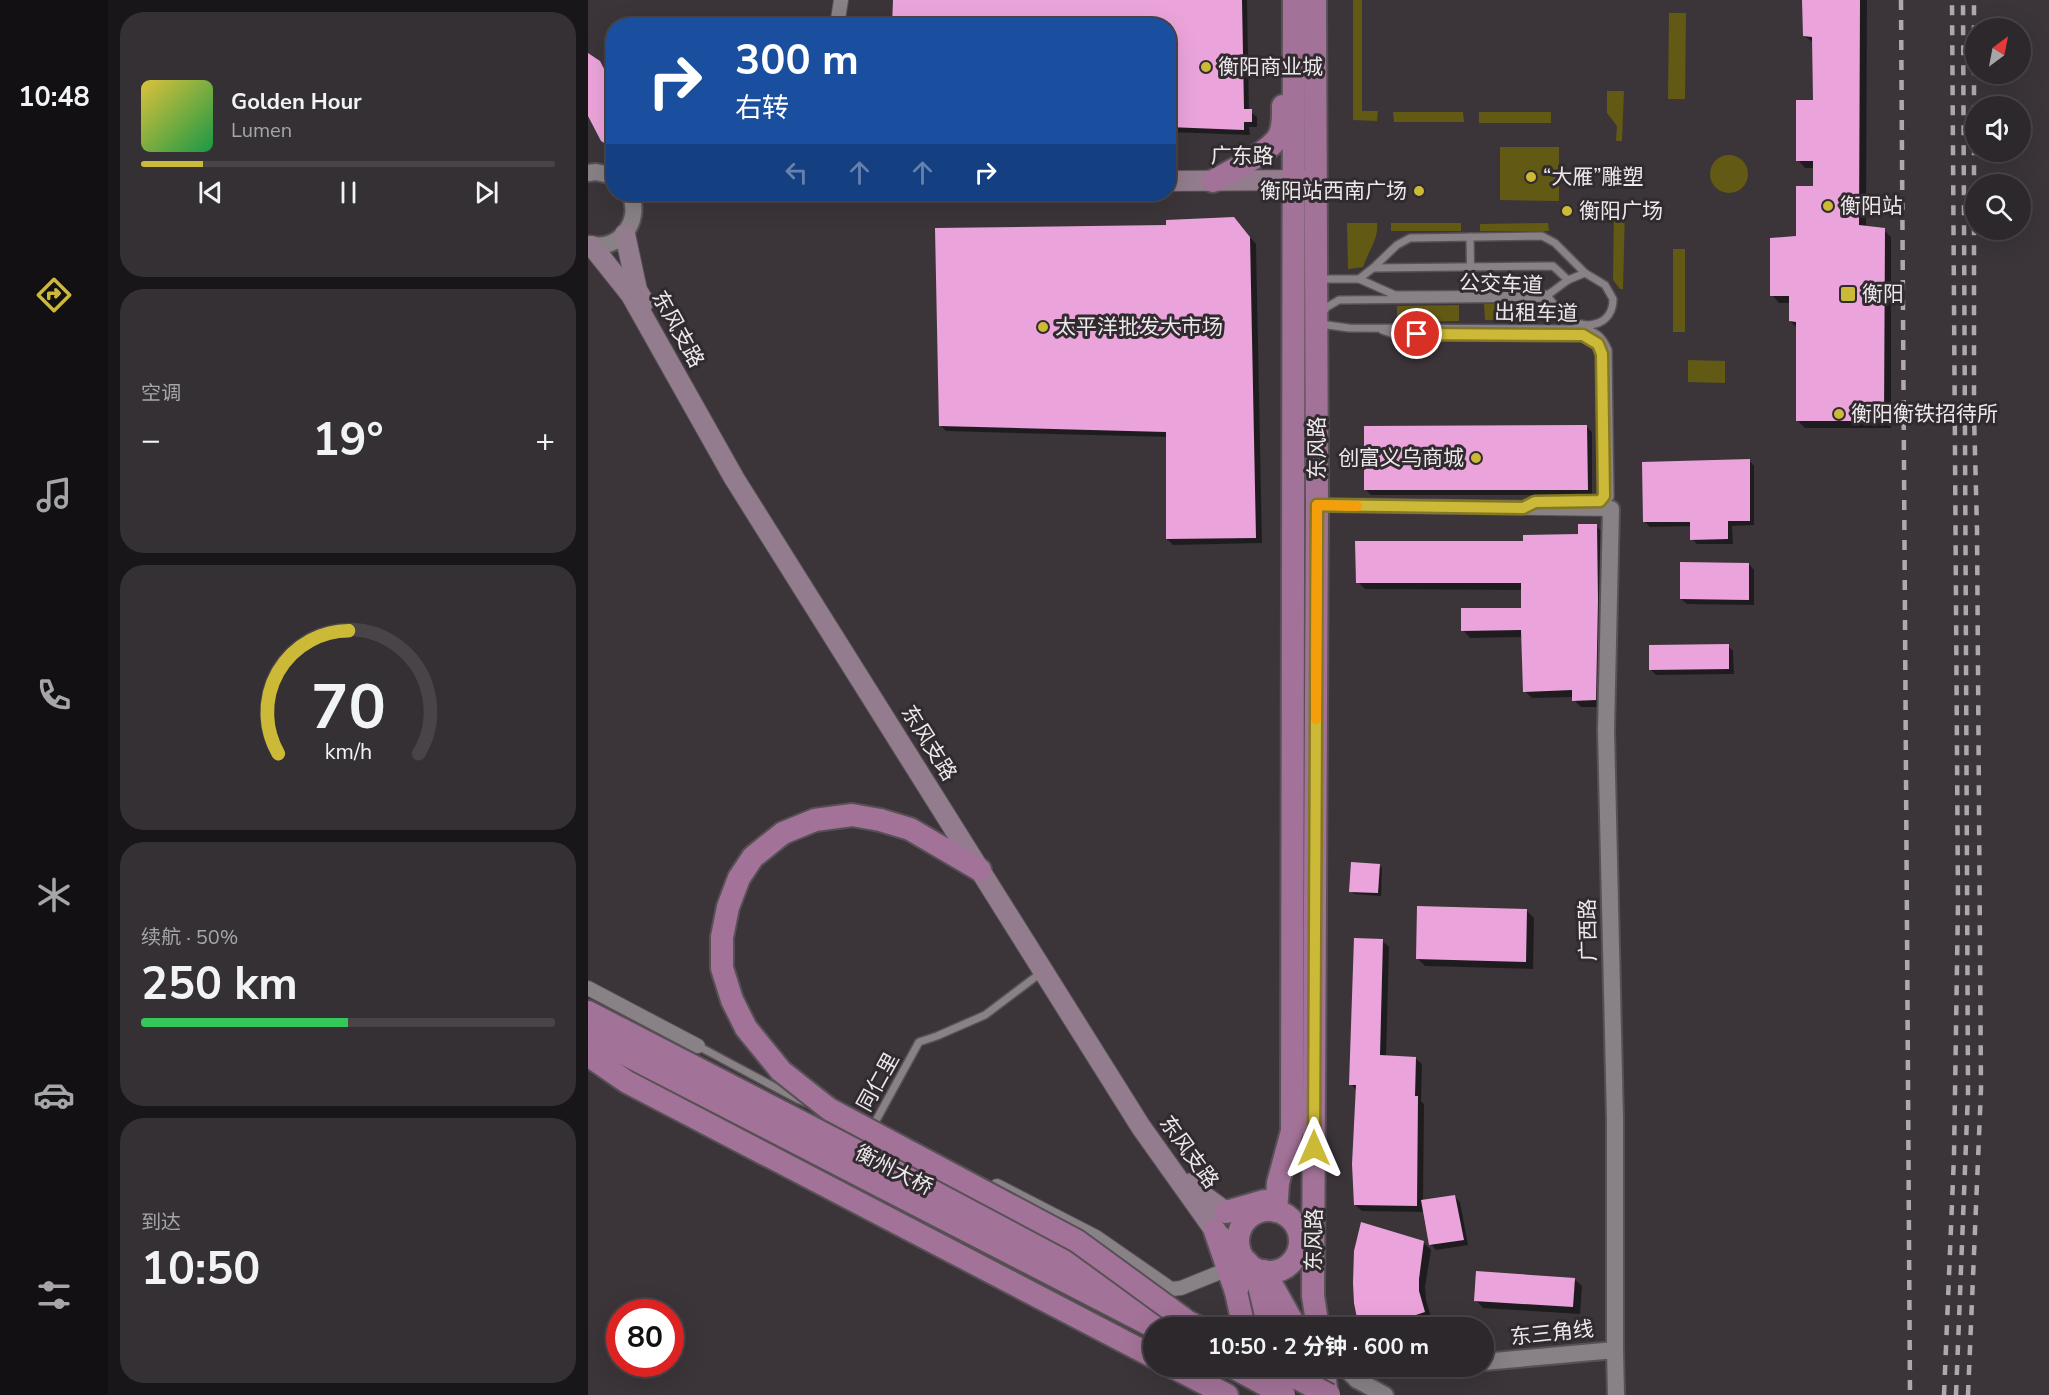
<!DOCTYPE html>
<html lang="zh">
<meta charset="utf-8">
<style>
body{margin:0;font-family:"Nunito Sans","Noto Sans SC",sans-serif;background:#343034;color:#f1f3f6;height:100vh;display:flex;flex-direction:column;font-size:22px;white-space:nowrap}
*{box-sizing:border-box;margin:0}
p{font-size:20px;color:#a6a6a9}
.icon{flex:none;width:33px;height:33px;fill:none;stroke:currentColor;stroke-width:2;stroke-linecap:round;stroke-linejoin:round}
.map{position:relative;flex:1;overflow:hidden}
.side{display:flex;flex-direction:column;gap:12px;padding:12px;background:#181618;width:480px}
.side>*{flex:none}
.banner{position:absolute;left:18px;top:18px;width:570px;height:183px;border-radius:24px;box-shadow:0 6px 24px #0002,0 0 0 2px #484448;background:#1a4fa0;color:#fff;overflow:hidden}
.needle{width:39px;rotate:32deg}
.controls{position:absolute;left:1377px;top:18px;display:grid;gap:12px}
.controls a{display:grid;place-items:center;width:66px;height:66px;border-radius:50%;background:#2c282c;box-shadow:0 6px 24px #0002,0 0 0 2px #484448;font-size:30px}
.speed{position:absolute;left:18px;top:1299px;display:flex;gap:12px;font-size:30px;font-weight:700;text-align:center}
.speed>*{display:grid;place-content:center;width:78px;height:78px;border-radius:50%;background:#2c282c;box-shadow:0 6px 24px #0002,0 0 0 2px #484448;line-height:1}
.speed .limit{border:9px solid #d22;background:#fff;color:#111}
.pin{position:absolute;display:grid;place-items:center;width:51px;height:51px;color:#fff;margin:-26px;border:3px solid #fff;border-radius:50%;box-shadow:0 2px 6px #0007}
.me{position:absolute;width:66px;margin:-33px;rotate:0deg;stroke-linejoin:round;filter:drop-shadow(0 0 4px #0008)}
.turn{display:flex;align-items:center;gap:21px;height:126px;padding:0 30px;font-size:27px}
.turn .icon{width:78px;height:78px;stroke-width:2.5}
.turn b{display:block;font-size:42px;line-height:51px}
.lanes{display:flex;align-items:center;height:57px;padding:0 30px;background:#0003;justify-content:center;gap:30px;direction:ltr}
.lanes .off{opacity:.35}
.big{font-size:45px;font-weight:700;line-height:1.1}
.side .tile{flex:1;display:flex;flex-direction:column;justify-content:center;gap:9px;min-width:0;padding:0 21px;border-radius:24px;background:#343034}
.side .dial{align-items:center;gap:0}
.dial svg{height:156px;overflow:visible;fill:none;stroke:#484448;stroke-width:7;stroke-linecap:round;text-anchor:middle}
.dial text{fill:#f1f3f6;stroke:none}
.song{display:flex;align-items:center;gap:18px}
.cover{width:72px;height:72px;border-radius:9px;background:linear-gradient(135deg,hsl(50 70% 55%),hsl(140 70% 35%))}
.played{height:6px;border-radius:3px;background:linear-gradient(90deg,#ccb938 15%,#484448 15%)}
.keys{display:flex;justify-content:space-around;direction:ltr}
.heat{display:flex;justify-content:space-between;align-items:center;font-size:33px;direction:ltr}
.charge{height:9px;border-radius:4px;background:linear-gradient(90deg,#34c759 50%,#484448 0)}
.trip{position:absolute;left:555px;top:1317px;width:351px;height:60px;border-radius:30px;background:#2c282c;box-shadow:0 6px 24px #0002,0 0 0 2px #484448;font-weight:700;line-height:60px;text-align:center}
main{display:flex;flex:1;min-height:0}
.tab-bar{display:flex;flex-direction:column;width:108px;justify-content:space-around;align-items:center;background:#121012;color:#a6a6a9}
.tab-bar .icon{width:42px;height:42px}
.tab-bar .active{color:#ccb938}
.tab-bar b{font-size:27px;color:#f1f3f6}
.map>svg:first-child{display:block}
</style>
<main>
<nav class="tab-bar">
<b>10:48</b>
<svg class="icon active" aria-label="directions" viewBox="0 0 24 24"><path d="M12 3l9 9-9 9-9-9zM9 14v-3h6M13 9l2 2-2 2"/></svg>
<svg class="icon" aria-label="music" viewBox="0 0 24 24"><path d="M9 18V5l10-2v13"/><circle cx="6" cy="18" r="3"/><circle cx="16" cy="16" r="3"/></svg>
<svg class="icon" aria-label="phone" viewBox="0 0 24 24"><path d="M5 4h4l2 5-3 2q2 4 5 5l2-3 5 2v4C11 20 4 13 5 4z"/></svg>
<svg class="icon" aria-label="climate" viewBox="0 0 24 24"><path d="M12 3v18M4 7l16 10M4 17L20 7"/></svg>
<svg class="icon" aria-label="car" viewBox="0 0 24 24"><path d="M5 17H2v-5l4-1 3-4h7l3 4 3 1v5h-3M9 17h6M6 11h13"/><circle cx="7" cy="17" r="2"/><circle cx="17" cy="17" r="2"/></svg>
<svg class="icon" aria-label="filters" viewBox="0 0 24 24"><path d="M4 7h16M4 17h16"/><circle cx="9" cy="7" r="2"/><circle cx="15" cy="17" r="2"/></svg>
</nav>
<section class="side">
<div class="tile">
<div class="song"><i class="cover"></i><div><b>Golden Hour</b><p>Lumen</p></div></div>
<div class="played"></div>
<div class="keys"><svg class="icon" aria-label="previous" viewBox="0 0 24 24"><path d="M18 5L8 12l10 7zM5 5v14"/></svg><svg class="icon" aria-label="pause" viewBox="0 0 24 24"><path d="M8 5v14M16 5v14"/></svg><svg class="icon" aria-label="next" viewBox="0 0 24 24"><path d="M6 5l10 7-10 7zM19 5v14"/></svg></div>
</div>
<div class="tile"><p>空调</p>
<div class="heat"><a>−</a><b class="big">19°</b><a>+</a></div>
</div>
<div class="tile dial"><svg viewBox="0 0 100 80">
<path d="M14 69A42 42 0 1 1 86 69"/>
<path d="M14 69A42 42 0 0 1 50 6" stroke="#ccb938"/>
<text x="50" y="56" font-size="32" font-weight="700">70</text>
<text x="50" y="72" font-size="11">km/h</text>
</svg></div>
<div class="tile"><p>续航 · 50%</p><b class="big">250 km</b><div class="charge"></div></div>
<div class="tile"><p>到达</p><b class="big">10:50</b></div>
</section>
<div class="map">
<svg width="1461" height="1395" viewBox="0 0 1461 1395">
<rect width="100%" height="100%" fill="#3b353a"/>
<g fill="#625914">
<path d="M765,0H774V111H790L789,121L765,120Z"/>
<path d="M1081,13H1098L1097,99H1080Z"/>
<path d="M1019,91H1036L1034,141H1028L1029,126L1019,113Z"/>
<path d="M805,112H875L876,122H806Z"/>
<rect x="891" y="112" width="72" height="11"/>
<path d="M912,147H971V201L912,200Z"/>
<circle cx="1141" cy="174" r="19"/>
<path d="M1026,209H1037L1035,289H1032L1025,280Z"/>
<path d="M759,223H789C791,239 780,252 775,267L760,269Z"/>
<rect x="803" y="223" width="70" height="8"/>
<path d="M960,223L961,231H892V224Z"/>
<rect x="1085" y="249" width="12" height="83"/>
<path d="M959,303V319L897,320L896,304Z"/>
<path d="M871,305V321L809,322V306Z"/>
<path d="M1100,360L1137,361V383L1100,382Z"/>
</g>
<g fill="#0007">
<path d="M306,0H659L661,111L669,117V127H661L662,135L580,132V26Z"/>
<path d="M1216,0H1279L1278,227L1296,230L1303,237V428H1217L1209,420V328L1202,321V303H1191L1184,295L1210,237L1227,188V168H1217L1210,160L1226,101V43L1216,36Z"/>
<path d="M0,55L19,70L26,83V150L15,140L0,113Z"/>
<path d="M652,225L668,244L674,543L585,545L579,539V437L358,431L352,425Z"/>
<path d="M999,427L1004,432V495H783L778,490Z"/>
<path d="M1161,460L1166,466V525L1144,526L1145,544H1109L1104,539V526L1062,527L1057,522Z"/>
<path d="M1008,526L1015,533V707H993L986,700L985,697L944,698L937,691L935,637L882,638L875,630L935,609V590L777,589L770,582L937,542L992,535Z"/>
<path d="M1161,564L1166,570V605L1099,604L1093,599Z"/>
<path d="M1140,646L1145,651L1146,674L1068,675L1062,669Z"/>
<path d="M791,865L794,868L793,896L766,894L763,891Z"/>
<path d="M939,911L946,918L945,969L837,966L830,959Z"/>
<path d="M794,941L801,947L798,1057L827,1058L834,1064L833,1101L836,1104L835,1201L867,1197L872,1202L880,1245L848,1250L843,1244L837,1212L774,1211L767,1205L769,1091L763,1084Z"/>
<path d="M835,1242L843,1250L837,1287L838,1300L844,1320L818,1328H774Z"/>
<path d="M986,1279L994,1286L992,1314L895,1308L888,1300Z"/>
</g>
<g fill="#eba4db">
<path d="M305,0H654L656,109H664V122H656V130L580,127V26H304Z"/>
<path d="M1214,0H1272L1271,225L1297,228L1296,421H1208V322L1201,321V296H1182V238L1208,236V186H1225V161H1208V100H1225L1224,37L1215,36Z"/>
<path d="M0,53L12,61L26,88V149L13,141L0,116Z"/>
<path d="M646,217L662,237L668,538L578,539V432L351,426L347,228L578,225V220Z"/>
<path d="M999,425L1000,490H776V426Z"/>
<path d="M1162,459V521H1140V539L1102,540V522H1055L1054,462Z"/>
<path d="M990,524H1009L1010,600L1008,700L984,701V690L935,692L933,630L873,631V608H933V583H768L767,541H935V535L990,534Z"/>
<path d="M1092,562L1161,563V600L1092,599Z"/>
<path d="M1141,644V669L1061,670V645Z"/>
<path d="M763,862L792,864L790,893L761,892Z"/>
<path d="M829,906L939,909L938,962L828,959Z"/>
<path d="M766,938L795,939L792,1055L828,1057L827,1096H830L829,1206L766,1205L764,1164L768,1085H761Z"/>
<path d="M867,1195L876,1240L841,1245L833,1200Z"/>
<path d="M773,1222L836,1241L831,1279V1291L837,1312L788,1328H771L766,1303L765,1283L766,1251Z"/>
<path d="M888,1271L987,1278L985,1307L886,1301Z"/>
</g>
<g fill="none" stroke-linecap="round" stroke-linejoin="round">
<defs>
<g id="service">
<path d="M882,237L883,296"/>
<path d="M785,268L809,245L822,238L954,236L967,243L997,273"/>
<path d="M731,279H771L807,295L961,294L980,280L997,273L1017,285L1025,299C1025,324 1001,331 981,319C973,314 967,306 961,298L751,300L739,307L735,312"/>
<path d="M771,279L785,268L965,266L980,280"/>
<path d="M732,324L761,328L998,329C1010,333 1015,338 1020,350L1022,497L1018,501L974,502"/>
<path d="M794,330L805,334L995,335L1010,344L1014,354L1016,496L1012,501"/>
<path d="M110,1046L209,1099L219,1103"/>
<path d="M283,1126H285L331,1042L349,1036L397,1015L454,972"/>
</g>
<g id="minor">
<path d="M249,26L253,0"/>
<path d="M729,505L1023,509"/>
<path d="M0,988L110,1046"/>
<path d="M409,1186L508,1237L583,1289L593,1288L640,1269"/>
</g>
<g id="tertiary">
<path d="M0,173L8,172L26,176"/>
<path d="M0,244C30,253 55,221 42,194"/>
<path d="M1023,509L1018,730L1027,1120V1350"/>
<path d="M896,1362L1027,1350L1028,1395"/>
<path d="M755,1366L769,1380L797,1395"/>
<path d="M769,1380L785,1366"/>
</g>
<g id="secondary">
<path d="M580,181L721,180"/>
<path d="M37,234L49,290L56,302"/>
<path d="M4,246L43,295L146,478L553,1127L627,1231L653,1254"/>
<path d="M604,1183L612,1193L638,1212L653,1213"/>
</g>
<g id="trunk">
<path d="M727,0L729,505L725,1296L730,1328"/>
<path d="M625,181C643,171 678,154 689,139C696,130 695,117 695,106"/>
<path d="M292,820L322,829L392,870"/>
<path d="M0,1012L612,1328"/>
<path d="M0,1035L568,1328"/>
<path d="M0,1055L39,1082L566,1357"/>
<circle cx="681" cy="1241" r="31"/>
<path d="M688,1211L690,1183L704,1131L706,0"/>
<path d="M638,1212L676,1201"/>
<path d="M627,1231L648,1292"/>
<path d="M676,1271L708,1328"/>
<path d="M668,1273L681,1328"/>
<path d="M656,1328L648,1292L659,1262"/>
<path d="M583,1366L639,1395"/>
<path d="M735,1366L739,1395"/>
</g>
</defs>
<use href="#service" stroke="#575156" stroke-width="10"/>
<use href="#minor" stroke="#575156" stroke-width="16"/>
<use href="#tertiary" stroke="#575156" stroke-width="20"/>
<use href="#secondary" stroke="#575156" stroke-width="22"/>
<use href="#trunk" stroke="#575156" stroke-width="26"/>
<use href="#service" stroke="#888186" stroke-width="7"/>
<use href="#minor" stroke="#888186" stroke-width="14"/>
<use href="#tertiary" stroke="#888186" stroke-width="16"/>
<use href="#secondary" stroke="#927c8d" stroke-width="20"/>
<use href="#trunk" stroke="#a37298" stroke-width="22"/>
<g stroke="#aea9ad" stroke-width="4.5" stroke-dasharray="10 10" stroke-linecap="butt">
<path d="M1313,0L1322,1395"/>
<path d="M1356,1395L1366,1156L1370,903L1364,0"/>
<path d="M1368,1395L1380,1093L1375,0"/>
<path d="M1380,1395L1393,1089L1389,529L1386,415V0"/>
</g>
<defs>
<g id="trunk-bridge">
<path d="M292,820L264,815L227,820L195,833L165,857L151,878L140,907L134,937V968L144,1000L158,1028L193,1071L241,1109L489,1241L596,1319"/>
<path d="M643,1366L696,1395"/>
<path d="M686,1366L741,1395"/>
</g>
</defs>
<use href="#trunk-bridge" stroke="#575156" stroke-width="26" stroke-linecap="butt"/>
<use href="#trunk-bridge" stroke="#a37298" stroke-width="22"/>
</g>
<g fill="none" stroke-linecap="round" stroke-linejoin="round">
<defs>
<path id="route" d="M726,1148L729,505L935,508L947,502L1012,501L1016,496L1014,354L1010,344L995,335L829,334"/>
</defs>
<use href="#route" stroke="#857824" stroke-width="15"/>
<use href="#route" stroke="#ccb938" stroke-width="10"/>
<path stroke="#f59e0b" stroke-width="10" d="M728,719L729,505L769,506"/>
</g>
<g fill="#ccb938" stroke="#312b2f" stroke-width="2">
<circle cx="618" cy="67" r="6"/>
<circle cx="943" cy="177" r="6"/>
<circle cx="831" cy="191" r="6"/>
<circle cx="1240" cy="206" r="6"/>
<circle cx="979" cy="211" r="6"/>
<rect x="1252" y="286" width="16" height="16" rx="3"/>
<circle cx="455" cy="327" r="6"/>
<circle cx="1251" cy="414" r="6"/>
<circle cx="888" cy="458" r="6"/>
</g>
<g text-anchor="middle" stroke-width="6" stroke-linejoin="round" paint-order="stroke">
<g font-size="21" fill="#ece8eb" stroke="#312b2f" text-anchor="start">
<text x="630" y="74">衡阳商业城</text>
<text x="955" y="184">“大雁”雕塑</text>
<text x="819" y="198" text-anchor="end">衡阳站西南广场</text>
<text x="1252" y="213">衡阳站</text>
<text x="991" y="218">衡阳广场</text>
<text x="1274" y="301">衡阳</text>
<text x="467" y="334">太平洋批发大市场</text>
<text x="1263" y="421">衡阳衡铁招待所</text>
<text x="876" y="465" text-anchor="end">创富义乌商城</text>
</g>
<g font-size="21" fill="#ece8eb" stroke="#312b2f">
<text x="654" y="163">广东路</text>
<text transform="translate(913 284) rotate(2)" y="7">公交车道</text>
<text transform="translate(948 313) rotate(1)" y="7">出租车道</text>
<text transform="translate(90 329) rotate(61)" y="7">东风支路</text>
<text transform="translate(729 448) rotate(-90)" y="7">东风路</text>
<text transform="translate(341 743) rotate(58)" y="7">东风支路</text>
<text transform="translate(1000 930) rotate(-91)" y="7">广西路</text>
<text transform="translate(290 1082) rotate(-61)" y="7">同仁里</text>
<text transform="translate(601 1152) rotate(54)" y="7">东风支路</text>
<text transform="translate(306 1170) rotate(27)" y="7">衡州大桥</text>
<text transform="translate(726 1240) rotate(-89)" y="7">东风路</text>
<text transform="translate(964 1333) rotate(-6)" y="7">东三角线</text>
</g>
</g>
</svg>
<div class="controls">
<a><svg class="needle" viewBox="-14 -14 28 28"><path d="M0-13l5 13h-10z" fill="#e53935"/><path d="M0 13l5-13h-10z" fill="#a6a6a9"/></svg></a>
<a><svg class="icon" aria-label="sound" viewBox="0 0 24 24"><path d="M4 9h4l5-4v14l-5-4H4zM17 9q2 3 0 6"/></svg></a>
<a><svg class="icon" aria-label="search" viewBox="0 0 24 24"><circle cx="10" cy="10" r="6"/><path d="M15 15l6 6"/></svg></a>
</div>
<div class="speed"><div class="limit">80</div></div>
<div class="pin" style="left:829px;top:334px;background:#d93025"><svg class="icon" aria-label="arrive" viewBox="0 0 24 24"><path d="M6 21V4h12l-3 4 3 4H6"/></svg></div>
<svg class="me" style="left:726px;top:1148px" viewBox="-20 -20 40 40"><path d="M0-17L14 15 0 8-14 15z" fill="#ccb938" stroke="#fff" stroke-width="4"/></svg>
<div class="trip">10:50 · 2 分钟 · 600 m</div>
<div class="banner">
<div class="turn"><svg class="icon" aria-label="right" viewBox="0 0 24 24"><path d="M7 20v-9h11M14 6l5 5-5 5"/></svg><div><b>300 m</b>右转</div></div>
<div class="lanes"><svg class="icon off" aria-label="left" viewBox="0 0 24 24"><path d="M17 20v-9H6M10 6l-5 5 5 5"/></svg><svg class="icon off" aria-label="ahead" viewBox="0 0 24 24"><path d="M12 20V5M6 11l6-6 6 6"/></svg><svg class="icon off" aria-label="ahead" viewBox="0 0 24 24"><path d="M12 20V5M6 11l6-6 6 6"/></svg><svg class="icon" aria-label="right" viewBox="0 0 24 24"><path d="M7 20v-9h11M14 6l5 5-5 5"/></svg></div>
</div>
</div>
</main>
